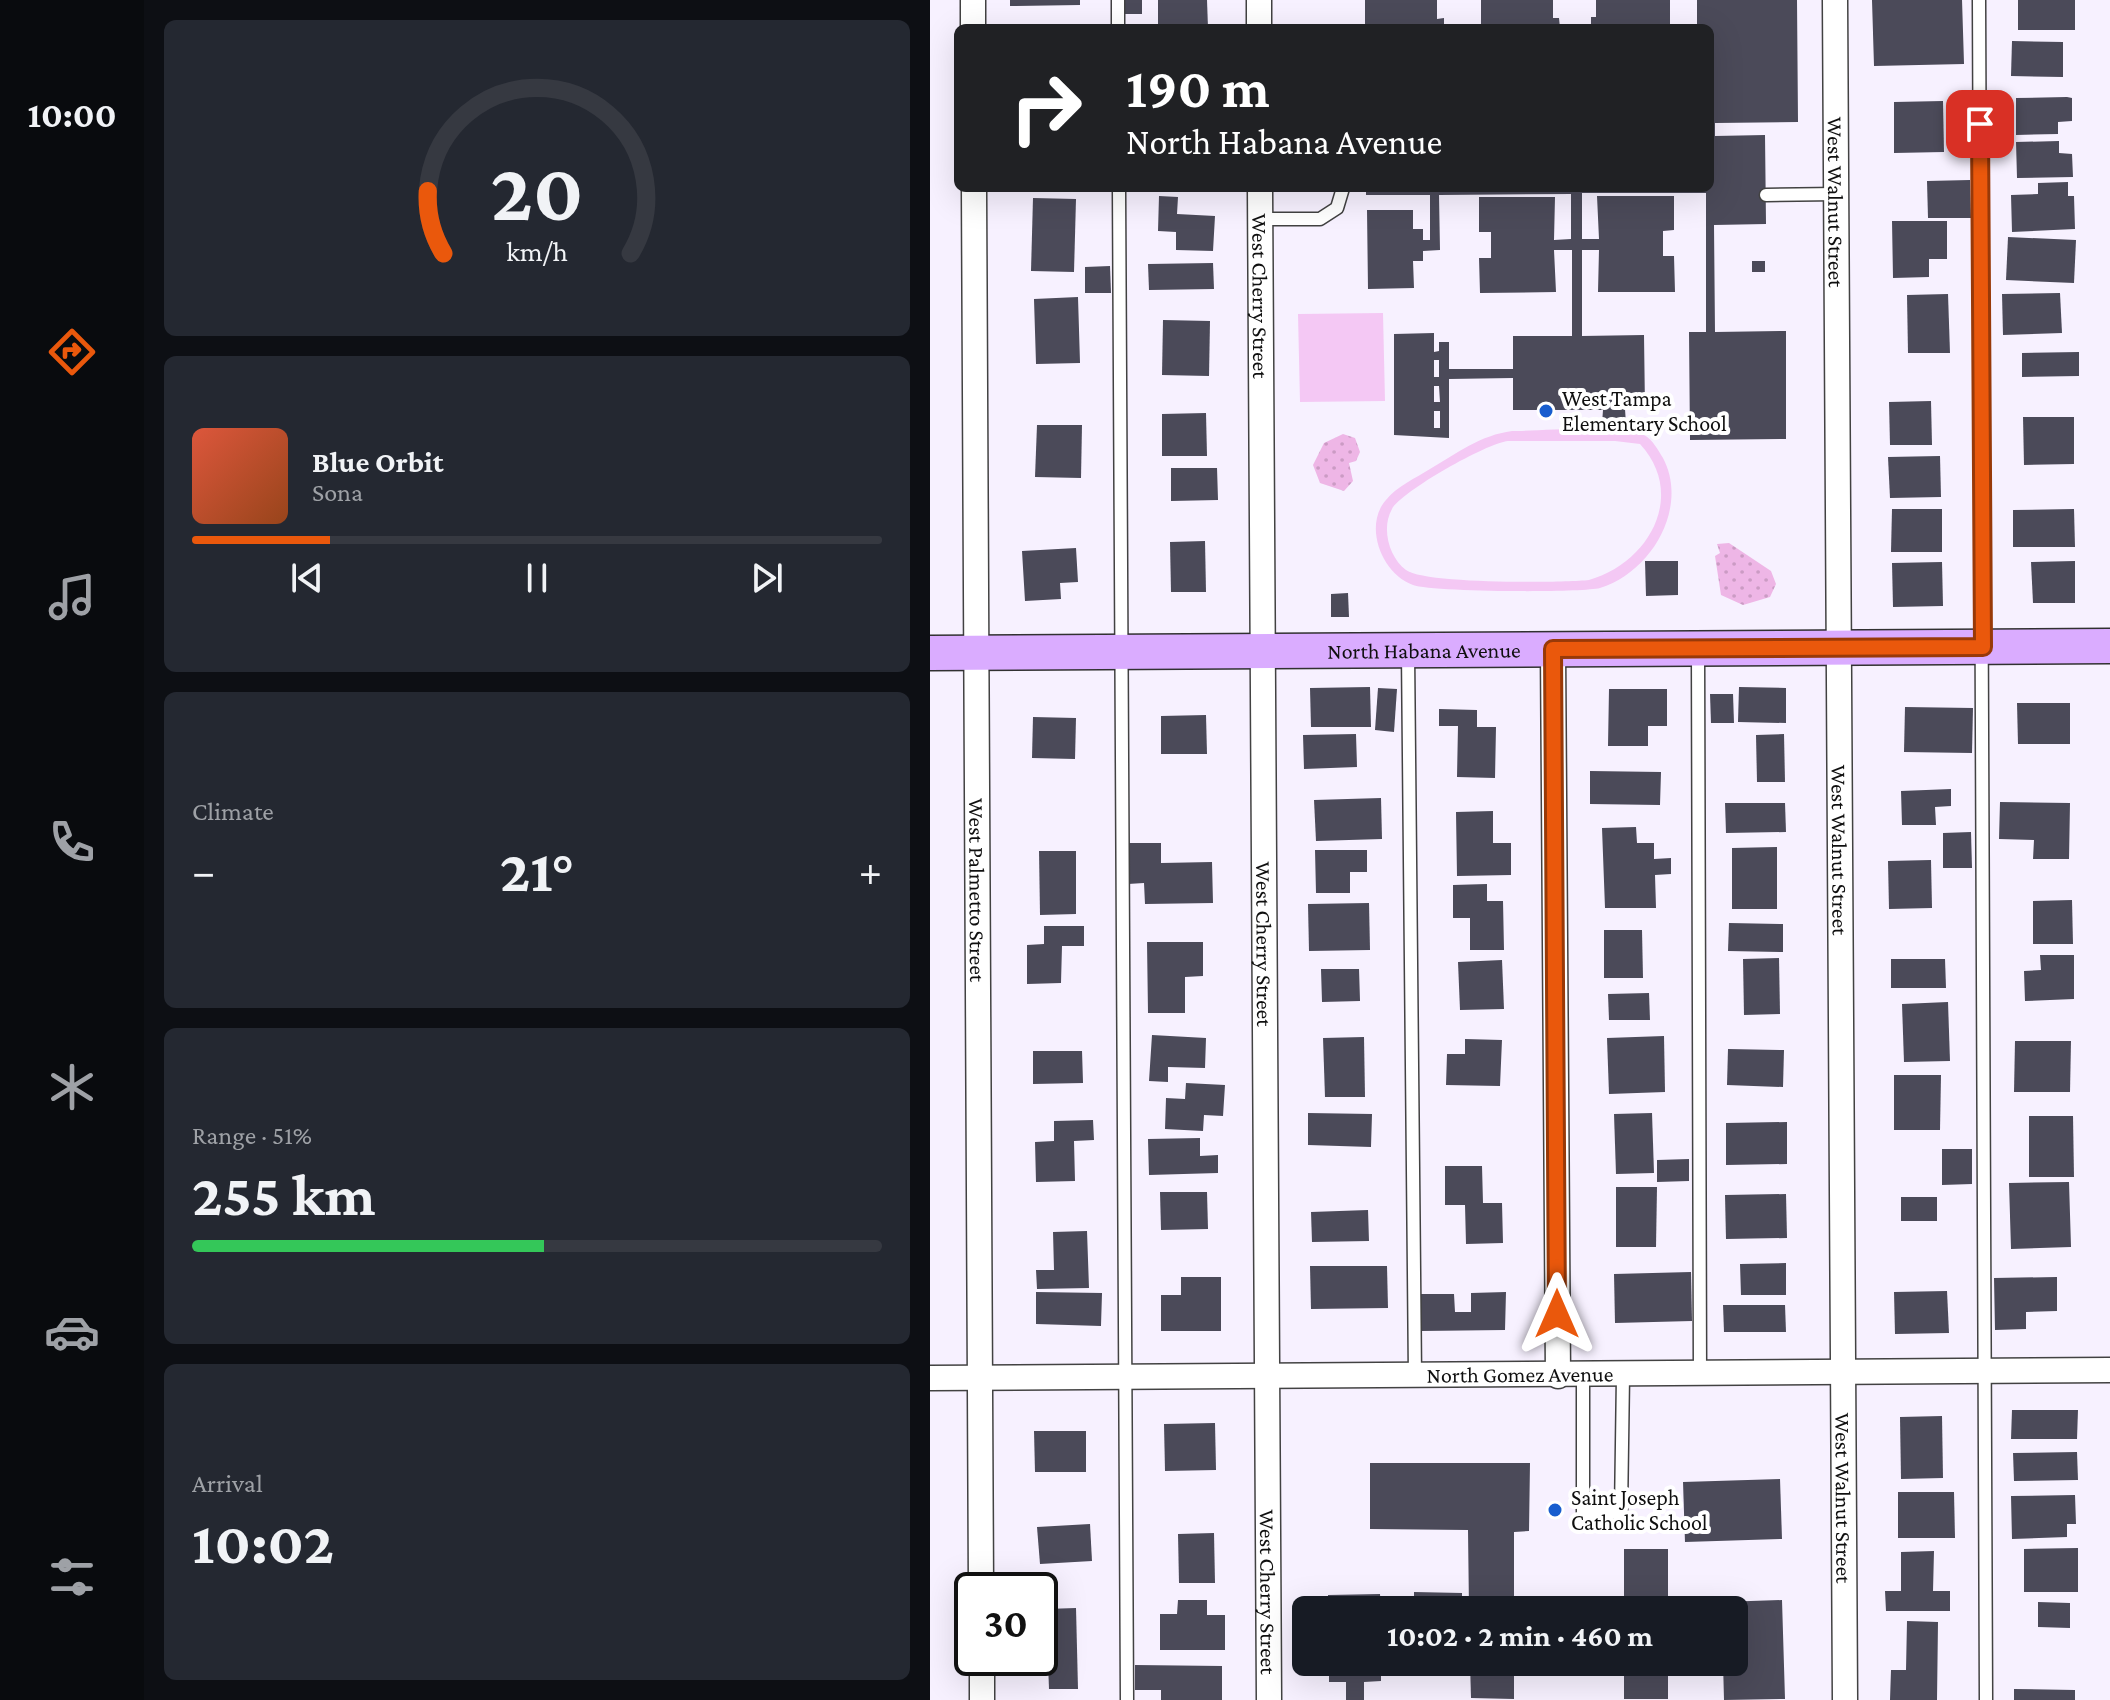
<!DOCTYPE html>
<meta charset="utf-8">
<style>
body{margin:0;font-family:"Crimson Pro",serif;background:#242831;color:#f1f3f6;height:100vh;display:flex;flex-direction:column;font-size:30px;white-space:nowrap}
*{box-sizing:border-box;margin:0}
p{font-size:26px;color:#9ea1a6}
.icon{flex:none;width:44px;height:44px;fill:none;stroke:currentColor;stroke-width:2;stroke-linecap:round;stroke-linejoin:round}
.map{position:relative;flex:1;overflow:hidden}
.panel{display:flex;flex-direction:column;gap:20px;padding:20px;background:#0d0f14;width:786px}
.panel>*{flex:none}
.guide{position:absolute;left:24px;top:24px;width:760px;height:168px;border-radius:12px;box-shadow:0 8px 32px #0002;background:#202124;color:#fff;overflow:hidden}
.speed{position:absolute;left:24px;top:1572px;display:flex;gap:16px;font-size:40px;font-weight:700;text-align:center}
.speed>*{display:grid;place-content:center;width:104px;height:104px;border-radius:50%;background:#171b24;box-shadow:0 8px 32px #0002;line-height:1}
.speed .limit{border:4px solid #111;border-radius:12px;background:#fff;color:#111}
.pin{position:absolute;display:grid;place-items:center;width:68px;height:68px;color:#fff;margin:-34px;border-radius:16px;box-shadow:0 4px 12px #0006}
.me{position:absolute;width:88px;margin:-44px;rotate:0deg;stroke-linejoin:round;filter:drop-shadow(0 0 6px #0008)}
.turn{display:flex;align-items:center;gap:28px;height:168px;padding:0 40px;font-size:36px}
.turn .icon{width:104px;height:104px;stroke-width:2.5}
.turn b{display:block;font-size:56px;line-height:68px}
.big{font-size:60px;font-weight:700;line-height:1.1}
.panel .widget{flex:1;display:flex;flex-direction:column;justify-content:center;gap:12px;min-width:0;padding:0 28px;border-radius:12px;background:#242831}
.panel .dial{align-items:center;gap:0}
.dial svg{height:208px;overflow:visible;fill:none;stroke:#363941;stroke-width:7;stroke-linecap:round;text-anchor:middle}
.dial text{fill:#f1f3f6;stroke:none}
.song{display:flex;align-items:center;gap:24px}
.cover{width:96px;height:96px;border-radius:12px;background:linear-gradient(135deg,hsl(10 70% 55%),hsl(20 70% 35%))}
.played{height:8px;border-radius:4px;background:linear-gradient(90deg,#ea580c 20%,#363941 20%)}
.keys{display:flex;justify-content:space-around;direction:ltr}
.heat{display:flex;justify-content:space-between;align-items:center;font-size:44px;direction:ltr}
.charge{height:12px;border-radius:6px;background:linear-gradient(90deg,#34c759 51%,#363941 0)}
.trip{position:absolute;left:362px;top:1596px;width:456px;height:80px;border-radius:12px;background:#171b24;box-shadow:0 8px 32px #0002;font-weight:700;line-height:80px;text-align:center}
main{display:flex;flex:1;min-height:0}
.tabs{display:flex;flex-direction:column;width:144px;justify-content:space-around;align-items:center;background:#090b0e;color:#9ea1a6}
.tabs .icon{width:56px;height:56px}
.tabs .active{color:#ea580c}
.tabs b{font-size:36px;color:#f1f3f6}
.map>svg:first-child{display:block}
</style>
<main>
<nav class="tabs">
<b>10:00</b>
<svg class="icon active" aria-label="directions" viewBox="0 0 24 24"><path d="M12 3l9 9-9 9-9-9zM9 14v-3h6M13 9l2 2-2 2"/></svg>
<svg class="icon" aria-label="music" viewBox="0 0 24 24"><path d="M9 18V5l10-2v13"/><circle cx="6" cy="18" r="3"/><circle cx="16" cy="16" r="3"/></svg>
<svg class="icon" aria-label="phone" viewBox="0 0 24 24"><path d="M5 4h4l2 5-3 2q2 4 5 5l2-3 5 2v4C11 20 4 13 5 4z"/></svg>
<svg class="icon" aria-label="climate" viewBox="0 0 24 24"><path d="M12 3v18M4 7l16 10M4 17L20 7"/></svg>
<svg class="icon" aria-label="car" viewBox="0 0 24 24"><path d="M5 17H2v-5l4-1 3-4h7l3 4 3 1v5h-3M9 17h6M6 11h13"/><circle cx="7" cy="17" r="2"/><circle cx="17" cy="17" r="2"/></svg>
<svg class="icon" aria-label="filters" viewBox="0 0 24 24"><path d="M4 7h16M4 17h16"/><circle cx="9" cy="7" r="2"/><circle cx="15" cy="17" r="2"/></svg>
</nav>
<section class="panel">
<div class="widget dial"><svg viewBox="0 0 100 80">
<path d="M14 69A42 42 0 1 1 86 69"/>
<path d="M14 69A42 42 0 0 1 8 45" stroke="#ea580c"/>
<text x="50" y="56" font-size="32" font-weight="700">20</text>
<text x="50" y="72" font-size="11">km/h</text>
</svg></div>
<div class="widget">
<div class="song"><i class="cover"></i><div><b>Blue Orbit</b><p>Sona</p></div></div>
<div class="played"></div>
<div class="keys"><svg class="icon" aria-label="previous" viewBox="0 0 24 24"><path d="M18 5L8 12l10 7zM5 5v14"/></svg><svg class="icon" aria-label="pause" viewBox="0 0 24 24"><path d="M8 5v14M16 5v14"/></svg><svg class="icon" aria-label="next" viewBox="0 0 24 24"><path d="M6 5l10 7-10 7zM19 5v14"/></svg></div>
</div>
<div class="widget"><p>Climate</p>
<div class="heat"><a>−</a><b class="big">21°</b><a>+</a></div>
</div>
<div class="widget"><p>Range · 51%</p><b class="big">255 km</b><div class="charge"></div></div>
<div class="widget"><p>Arrival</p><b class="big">10:02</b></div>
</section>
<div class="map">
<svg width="1180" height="1700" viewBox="0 0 1180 1700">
<defs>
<pattern id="park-dots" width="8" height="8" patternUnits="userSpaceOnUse" patternTransform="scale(2)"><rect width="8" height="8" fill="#eeb6e6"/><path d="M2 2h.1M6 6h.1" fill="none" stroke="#cb9bc4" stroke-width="1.8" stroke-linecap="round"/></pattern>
</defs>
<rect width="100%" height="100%" fill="#f7f1ff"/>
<g fill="url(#park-dots)">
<path d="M413,434L425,438L430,452L426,461L419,463L423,481L414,491L390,483L383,465L394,443Z"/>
<path d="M799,543L841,571L846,584L840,597L813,605L791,595L785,556L790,553L787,544Z"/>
</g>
<g fill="#f4c8f4" fill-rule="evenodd">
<path d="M453,313L455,401L370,402L368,314Z"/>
<path d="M582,431C609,431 694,424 714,435C723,440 728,450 733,458C759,507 722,572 670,588C650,593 501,592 483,585C452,574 433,526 456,500C467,486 486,478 500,469C527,453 551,435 582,431ZM578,441H685L710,444C757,495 719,563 659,580C630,583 494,584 476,570C459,557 451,528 462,509C472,491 557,443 578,441Z"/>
</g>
<g fill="#4b4a59" fill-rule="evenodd">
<path d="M80,0H150V5L80,6Z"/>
<rect x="195" y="0" width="17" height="14"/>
<path d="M228,0H277L278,28H228Z"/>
<path d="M435,0H507V19L514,18V28H435Z"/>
<path d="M551,0H623V18H629L630,28H551Z"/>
<path d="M666,0H740V28H661V17H666Z"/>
<path d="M767,0H867L868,122L785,123V136L835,135L836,224L784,225L785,332L856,331V439L760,440L759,332H776V193H652V239H669L667,196H744V230L733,231V256H744L745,292H668L669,250H652V336L714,335L715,409H695L696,424H672L673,410H583V378L519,379V438L464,435V334L504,333V352L509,351V342H519V369H583V336H642V250H624L626,292L550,293L549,258H561V232H549V197H625L624,240L641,239V194L509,195L510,250L493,251V261H483L484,288L438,289L437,210H483V229H493V240H500V195H436V188H780V28H767ZM504,360H509V377H504ZM504,386H509L510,402H504ZM504,411H510V428H504Z"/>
<path d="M942,0H1032L1034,64L944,66Z"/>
<rect x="1088" y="0" width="57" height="30"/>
<path d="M1082,41L1133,42V77L1081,76Z"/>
<path d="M1137,97L1142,98V121L1128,122V134L1086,135V98Z"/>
<path d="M1013,101L1014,152L964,153V102Z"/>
<path d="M1129,141V153L1142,154L1143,177L1087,178L1086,142Z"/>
<path d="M1040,180L1041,218H998L997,181Z"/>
<path d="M1138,182V196H1144L1145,229L1082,232L1081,195L1108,194V183Z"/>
<path d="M229,196L248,197L247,214L285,216L283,251L246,250V232L228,231Z"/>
<path d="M103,198L146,199L144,272L101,271Z"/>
<path d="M962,221H1017V259H999V277L963,278Z"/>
<path d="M1078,237L1146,240L1144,283L1076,280Z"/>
<rect x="822" y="261" width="13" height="11"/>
<path d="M283,263L284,289L219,290L218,264Z"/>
<path d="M180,266L181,293H155V267Z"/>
<path d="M1130,293L1132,333L1073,335L1072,294Z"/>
<path d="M1018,294L1020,353H978L977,295Z"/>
<path d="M148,297L150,363L106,364L104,299Z"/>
<path d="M233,320L280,321L279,376L232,375Z"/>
<path d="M1149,352V376L1092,377V353Z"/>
<path d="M1001,401L1002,445H960L959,402Z"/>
<path d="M276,413L277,456H232V414Z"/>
<path d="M1093,417H1144V464L1094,465Z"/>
<path d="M107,425H152L151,478L105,477Z"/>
<path d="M1010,456L1011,497L960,498L958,457Z"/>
<path d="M241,468H287L288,500L241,501Z"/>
<path d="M962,509H1012V552H961Z"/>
<path d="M1144,509L1145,547H1083V510Z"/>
<path d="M275,541L276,592H241L240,542Z"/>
<path d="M146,548L148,582L130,583L131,599L95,601L92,551Z"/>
<path d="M715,561H748V595L716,596Z"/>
<path d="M1145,561V603H1103L1101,562Z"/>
<path d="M1012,562L1013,606L963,607L962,563Z"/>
<path d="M418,593L419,617H401V594Z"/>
<path d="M440,687L441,727H381L380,688Z"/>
<path d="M809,687L856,688V723L808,722Z"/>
<path d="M448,688L467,689L464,732L445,730Z"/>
<path d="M679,689H737V726H718V746H678Z"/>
<path d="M780,694H803L804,723H781Z"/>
<path d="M1087,703H1140V744H1088Z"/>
<path d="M975,707L1043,708L1042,753L974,752Z"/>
<path d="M509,709L547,710V727H566L565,778L527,777L528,726H509Z"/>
<path d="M276,715L277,754H231V716Z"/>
<path d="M103,717L146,718L145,759L102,758Z"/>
<path d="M426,734L427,767L374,769L373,735Z"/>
<path d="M854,734L855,782H827L826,735Z"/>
<path d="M660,771L731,772L730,805L660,804Z"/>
<path d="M1021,789V806L1005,807L1006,825H972L971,791Z"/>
<path d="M451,798L452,839L386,841L384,800Z"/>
<path d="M1070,802L1140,803L1139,859H1103L1104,840L1069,839Z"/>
<path d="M795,803H855L856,832L796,833Z"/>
<path d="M563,811V843H581V875L527,876L526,812Z"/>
<path d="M706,827L707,843H724V859L741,858V874L725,875L726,908H675L672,828Z"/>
<path d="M1041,832L1042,868H1013V833Z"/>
<path d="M197,843H231V863L282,862L283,903L215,904L214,883L198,884Z"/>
<path d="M847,847V909H802V848Z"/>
<path d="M385,850H437V872H420V893H386Z"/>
<path d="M109,851H146V914L110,915Z"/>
<path d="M1001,860L1002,908L959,909L958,861Z"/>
<path d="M557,884V901H573L574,950H540V918H523V885Z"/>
<path d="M1142,900L1143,944H1103V901Z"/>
<path d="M439,903L440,950L379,951L378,904Z"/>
<path d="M799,923L853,924V952L798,951Z"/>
<path d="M114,926H154V946H132L131,983L97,984V945L114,944Z"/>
<path d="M674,930H712L713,978H674Z"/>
<path d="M217,942H273V976L255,977V1013H218Z"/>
<path d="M1110,955H1144V999L1095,1001L1094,971L1111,970Z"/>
<path d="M849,958L850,1014L814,1015L813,959Z"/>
<path d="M961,959H1015L1016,988H961Z"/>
<path d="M572,960L574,1009L530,1010L528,962Z"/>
<path d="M391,969H429L430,1001L392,1002Z"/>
<path d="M719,993L720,1020H679L678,994Z"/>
<path d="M1018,1002L1020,1061L974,1062L972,1004Z"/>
<path d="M222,1035L276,1038L275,1068L238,1067V1082L219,1081Z"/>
<path d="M734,1036L735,1092L679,1094L677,1038Z"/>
<path d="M434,1037L435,1097H395L393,1038Z"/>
<path d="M535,1039L572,1040L570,1086L516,1085L517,1054H535Z"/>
<path d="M1085,1041H1141L1140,1092H1084Z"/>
<path d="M798,1049L854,1050L853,1087L797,1085Z"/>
<path d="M103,1051H152L153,1083L103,1084Z"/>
<path d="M964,1075H1011L1010,1130H964Z"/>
<path d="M256,1083L295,1085L293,1116L274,1115L273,1131L235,1129L236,1098L255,1099Z"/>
<path d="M378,1113L442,1114L441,1147L378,1145Z"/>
<path d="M722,1113L724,1173L686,1174L684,1114Z"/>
<path d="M1099,1116H1143L1144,1177H1099Z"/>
<path d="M163,1120L164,1140L144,1141L145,1181L106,1182L105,1142L124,1141V1121Z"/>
<path d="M857,1122V1164L796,1165V1123Z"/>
<path d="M270,1138V1156L288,1155V1173L219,1175L218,1139Z"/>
<path d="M1012,1149H1042V1184L1012,1185Z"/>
<path d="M759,1159V1181L727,1182V1160Z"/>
<path d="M515,1166H552L553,1203H572L573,1243L536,1244L535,1205H515Z"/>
<path d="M1139,1182L1141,1247L1081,1249L1079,1183Z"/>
<path d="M686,1187H727L726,1247H686Z"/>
<path d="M230,1192H277L278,1229L231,1230Z"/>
<path d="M856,1194L857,1238L796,1239L795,1195Z"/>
<rect x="971" y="1197" width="36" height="24"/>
<path d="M438,1210L439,1241L382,1242L381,1212Z"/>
<path d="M157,1231L159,1288L107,1289L106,1270H124L123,1232Z"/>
<path d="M856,1263V1295H811L810,1264Z"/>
<path d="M380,1266H457L458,1308L381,1309Z"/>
<path d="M761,1272L762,1321L685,1323L684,1274Z"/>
<path d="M251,1277H291V1331H231V1295H251Z"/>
<path d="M1127,1277V1311L1096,1312V1329L1065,1330L1064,1278Z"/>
<path d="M1017,1291L1019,1333L965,1334L964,1292Z"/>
<path d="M106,1292L172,1293L171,1326L106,1324Z"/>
<path d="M576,1292L575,1330L491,1331V1294H524L525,1312H541V1293Z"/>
<path d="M793,1305H855L856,1332H794Z"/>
<path d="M1082,1410H1148L1147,1439H1081Z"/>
<path d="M1012,1416L1013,1478L971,1479L970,1417Z"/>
<path d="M285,1423L286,1470L235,1471L234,1424Z"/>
<path d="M104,1431H156V1472H105Z"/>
<path d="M1147,1452L1148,1480L1084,1481L1083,1453Z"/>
<path d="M440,1463H600L599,1531L584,1532V1610H539L538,1530L440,1529Z"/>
<path d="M850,1479L852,1539L755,1542L753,1482Z"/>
<path d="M968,1492H1024L1025,1538H968Z"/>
<path d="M1145,1495L1146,1524H1137V1537L1082,1539L1081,1496Z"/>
<path d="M160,1524L162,1561L110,1564L107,1527Z"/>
<path d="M284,1533L285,1583H249L248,1534Z"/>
<path d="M1148,1548V1592H1094V1549Z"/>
<rect x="694" y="1549" width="44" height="61"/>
<path d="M1004,1551L1003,1591H1020V1611H956L955,1591H971V1552Z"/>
<path d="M484,1592L532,1593V1610H484Z"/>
<path d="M450,1594L451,1610H398V1595Z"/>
<path d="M248,1600H277V1615H295V1650H230V1614H247Z"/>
<path d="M852,1600L855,1699L794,1700L793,1662H804V1610H791V1602Z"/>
<path d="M1108,1602L1140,1603V1628L1108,1627Z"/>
<path d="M146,1608L148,1689H119L116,1609Z"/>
<path d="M977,1621L1008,1622L1007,1700H960L961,1670H976Z"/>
<path d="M399,1662H451V1681L434,1682V1700H416V1682H399Z"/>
<path d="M540,1662H584V1699L541,1698Z"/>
<rect x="694" y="1662" width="44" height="37"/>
<path d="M205,1665L292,1666V1700H231V1690H205Z"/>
<path d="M1084,1689L1145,1690V1700H1084Z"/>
</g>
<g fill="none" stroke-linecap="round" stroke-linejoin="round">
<defs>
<g id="lane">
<path d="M188,0V28"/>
<path d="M1049,0L1056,1700"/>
<path d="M189,188L197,1700"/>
<path d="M836,195L907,194"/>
<path d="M330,219H390L407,208L413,188"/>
<path d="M768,650L770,1375"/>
<path d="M478,652L485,1376"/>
<path d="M653,1376V1512H691L693,1376"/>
</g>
<g id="street">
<path d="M43,0V28"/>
<path d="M329,0V28"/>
<path id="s1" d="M905,0L915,1700"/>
<path id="s2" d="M44,188L51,1590"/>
<path id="s3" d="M330,188L339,1700"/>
<path d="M623,649L628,1376"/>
<path id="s4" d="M0,1378L1180,1370"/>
<path d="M52,1658V1700"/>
</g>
<g id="secondary">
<path id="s5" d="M0,653L1180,646"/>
</g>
</defs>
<use href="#lane" stroke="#424242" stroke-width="15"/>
<use href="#street" stroke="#424242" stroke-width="27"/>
<use href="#secondary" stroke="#313131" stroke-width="37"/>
<use href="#lane" stroke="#fff" stroke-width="12"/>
<use href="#street" stroke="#fff" stroke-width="24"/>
<use href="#secondary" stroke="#daacff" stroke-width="34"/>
</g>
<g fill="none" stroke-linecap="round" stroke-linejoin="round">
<defs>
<path id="route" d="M627,1314L623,649L1053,647L1050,124"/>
</defs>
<use href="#route" stroke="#983908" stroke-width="20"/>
<use href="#route" stroke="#ea580c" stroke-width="14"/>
</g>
<g fill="#185dce" stroke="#fff" stroke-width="3">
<circle cx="616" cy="411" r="8"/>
<circle cx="625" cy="1510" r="8"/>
</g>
<g text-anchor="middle" stroke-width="8" stroke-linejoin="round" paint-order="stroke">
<g font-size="22" fill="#0f0f0f" stroke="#fff">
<text dy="8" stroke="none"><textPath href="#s1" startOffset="202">West Walnut Street</textPath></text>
<text dy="8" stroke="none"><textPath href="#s3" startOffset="108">West Cherry Street</textPath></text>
<text dy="8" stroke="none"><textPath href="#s5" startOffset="494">North Habana Avenue</textPath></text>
<text dy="8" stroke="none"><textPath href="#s1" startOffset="850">West Walnut Street</textPath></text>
<text dy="8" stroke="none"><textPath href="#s2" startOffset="702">West Palmetto Street</textPath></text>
<text dy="8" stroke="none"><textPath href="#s3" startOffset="756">West Cherry Street</textPath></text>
<text dy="8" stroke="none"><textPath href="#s4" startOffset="590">North Gomez Avenue</textPath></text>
<text dy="8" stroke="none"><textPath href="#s1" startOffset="1498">West Walnut Street</textPath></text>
<text dy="8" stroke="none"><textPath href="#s3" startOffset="1404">West Cherry Street</textPath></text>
</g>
<g font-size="22" fill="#0f0f0f" stroke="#fff" text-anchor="start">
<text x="632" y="406">West Tampa<tspan x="632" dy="25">Elementary School</tspan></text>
<text x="641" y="1505">Saint Joseph<tspan x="641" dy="25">Catholic School</tspan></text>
</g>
</g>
</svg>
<div class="speed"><div class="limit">30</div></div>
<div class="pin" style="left:1050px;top:124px;background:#d93025"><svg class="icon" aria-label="arrive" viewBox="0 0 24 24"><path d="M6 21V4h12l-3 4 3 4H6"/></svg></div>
<svg class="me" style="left:627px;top:1314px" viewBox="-20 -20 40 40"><path d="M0-17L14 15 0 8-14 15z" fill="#ea580c" stroke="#fff" stroke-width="4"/></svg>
<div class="trip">10:02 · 2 min · 460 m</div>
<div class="guide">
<div class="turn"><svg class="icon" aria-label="right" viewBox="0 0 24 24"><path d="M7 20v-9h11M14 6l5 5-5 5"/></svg><div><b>190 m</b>North Habana Avenue</div></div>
</div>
</div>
</main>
